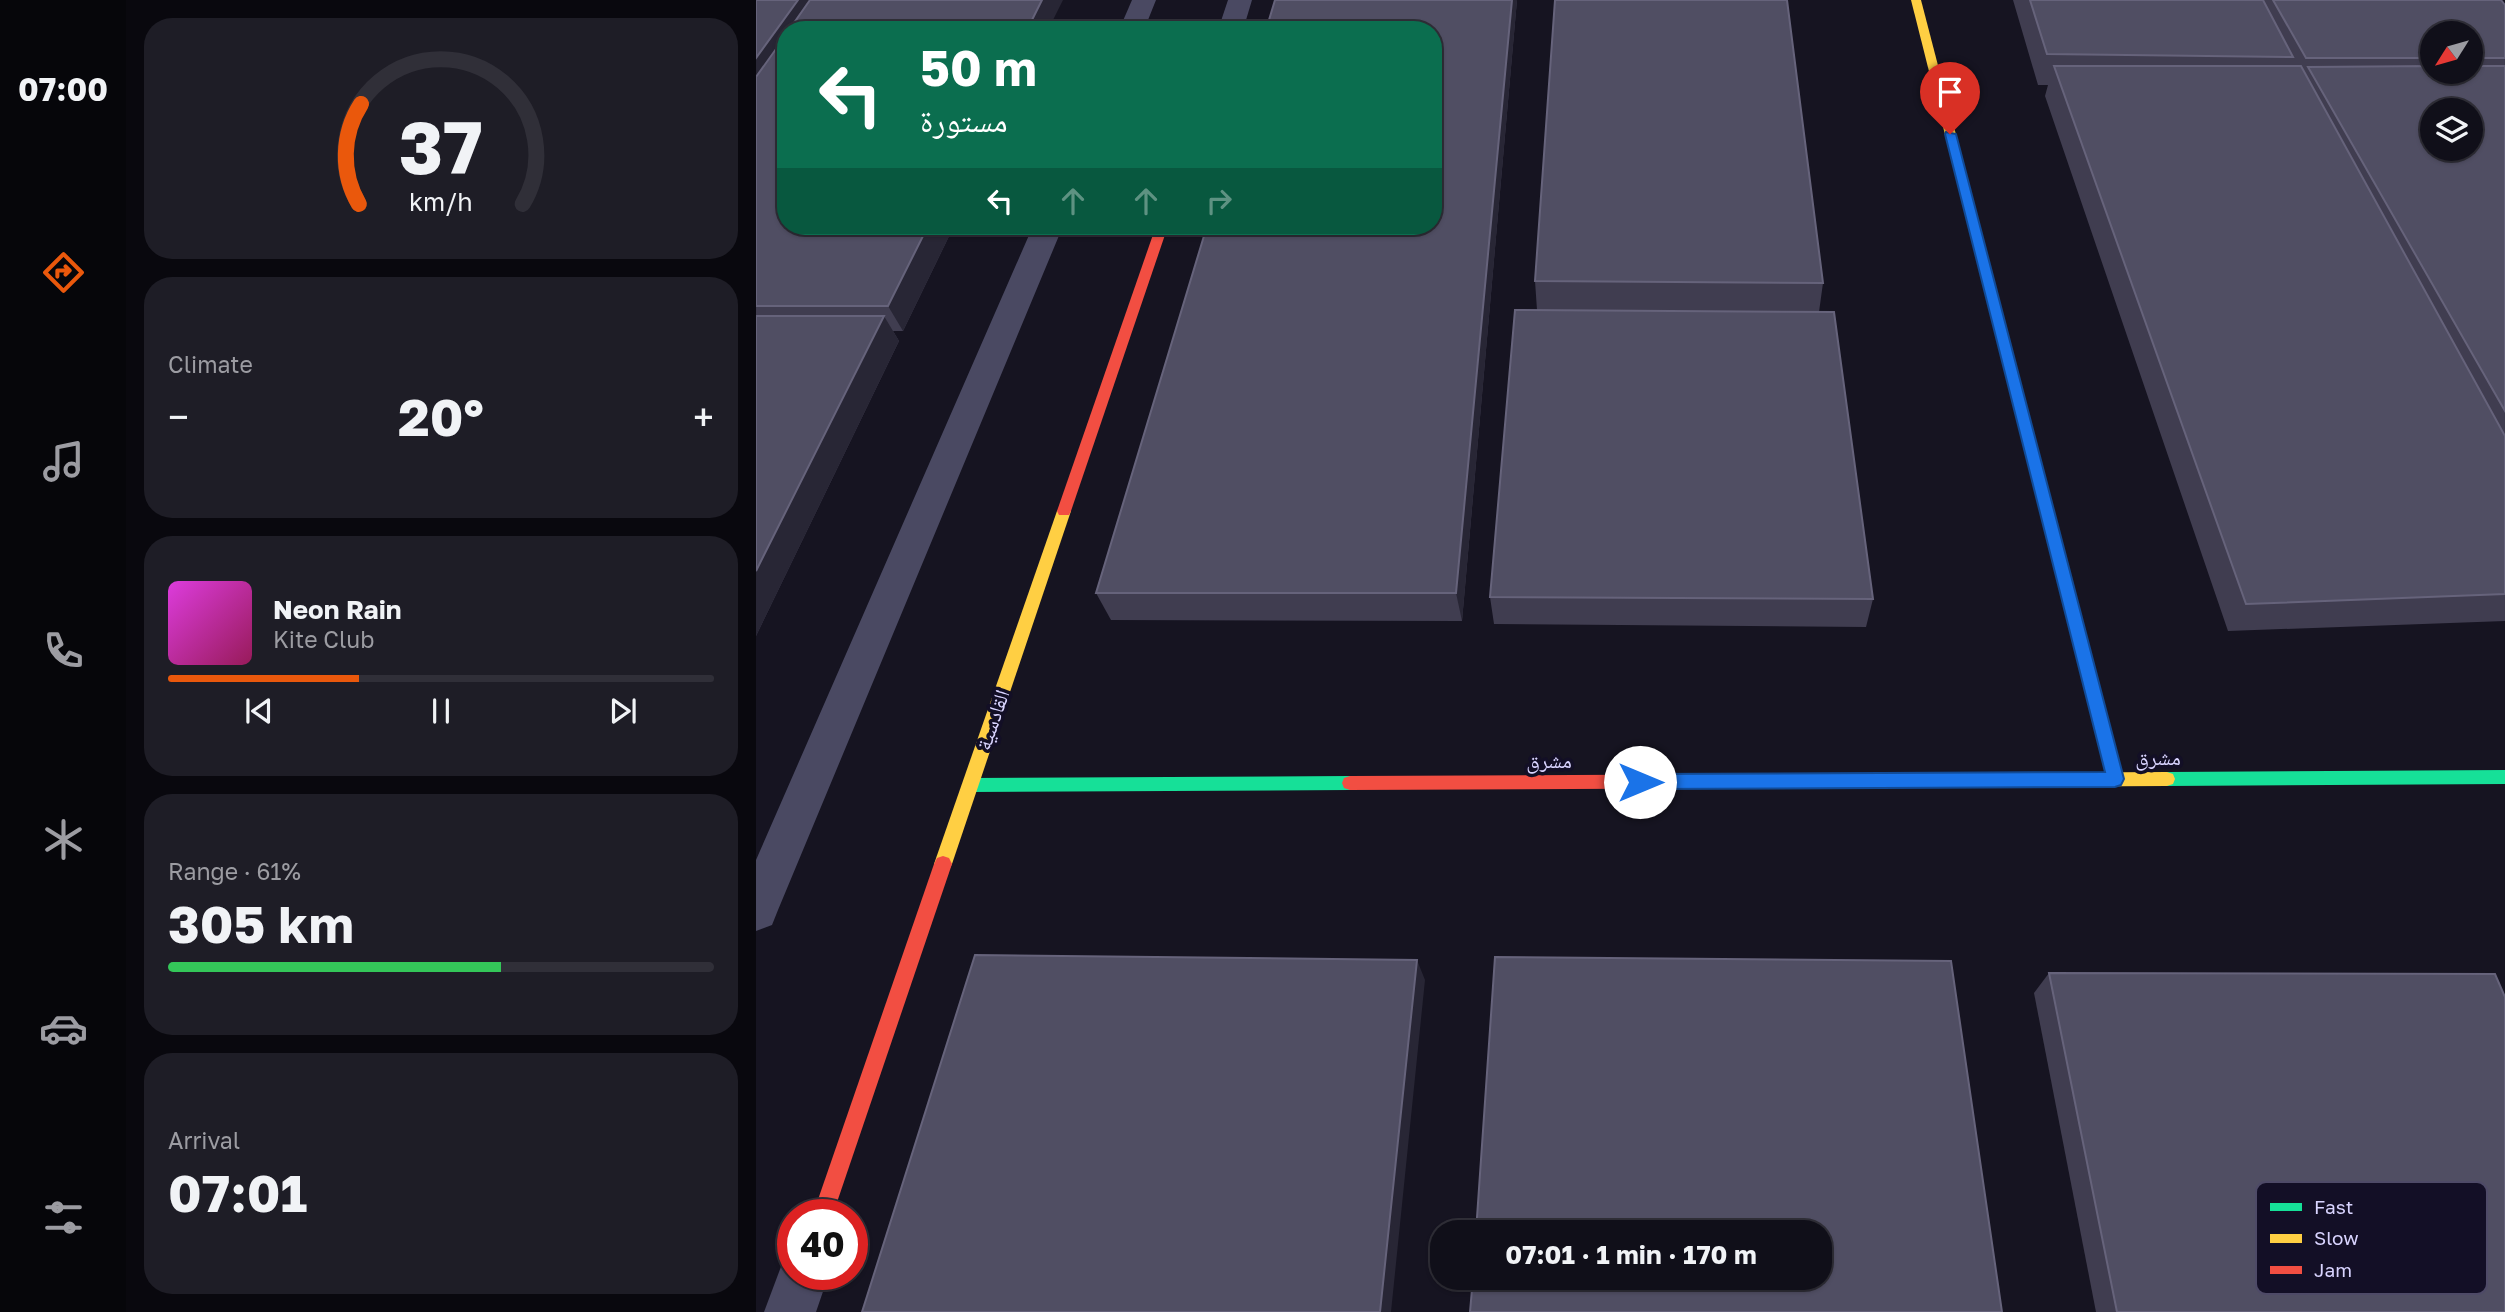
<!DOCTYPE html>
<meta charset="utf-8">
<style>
body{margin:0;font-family:"Golos Text","Noto Naskh Arabic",sans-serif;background:#1e1d26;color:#f1f3f6;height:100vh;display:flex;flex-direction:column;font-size:26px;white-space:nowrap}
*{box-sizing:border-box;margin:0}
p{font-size:23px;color:#9c9ca2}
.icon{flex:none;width:38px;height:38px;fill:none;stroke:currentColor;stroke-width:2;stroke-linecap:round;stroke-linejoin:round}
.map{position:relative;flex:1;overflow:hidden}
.panel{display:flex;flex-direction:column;gap:18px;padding:18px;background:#09080e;width:630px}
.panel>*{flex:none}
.hud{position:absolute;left:21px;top:21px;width:665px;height:214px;border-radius:28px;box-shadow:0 2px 5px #0004,0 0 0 2px #302f38;background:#0b6e4f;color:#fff;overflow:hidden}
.needle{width:46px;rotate:233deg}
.tools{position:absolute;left:1664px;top:21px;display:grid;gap:14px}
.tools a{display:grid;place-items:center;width:63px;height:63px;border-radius:50%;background:#100f19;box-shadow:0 2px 5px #0004,0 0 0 2px #302f38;font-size:35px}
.speed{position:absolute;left:21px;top:1199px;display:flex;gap:14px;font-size:35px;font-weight:700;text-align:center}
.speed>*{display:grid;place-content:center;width:91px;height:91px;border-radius:50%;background:#100f19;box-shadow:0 2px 5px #0004,0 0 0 2px #302f38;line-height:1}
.speed .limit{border:10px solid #d22;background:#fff;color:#111}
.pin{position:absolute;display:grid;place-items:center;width:60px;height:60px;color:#fff;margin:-72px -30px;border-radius:50% 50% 50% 0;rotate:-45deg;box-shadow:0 0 7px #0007}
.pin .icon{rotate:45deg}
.me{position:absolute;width:77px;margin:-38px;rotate:90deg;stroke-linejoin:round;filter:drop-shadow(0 0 5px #0008)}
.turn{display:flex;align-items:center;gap:24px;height:147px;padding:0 28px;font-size:32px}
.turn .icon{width:91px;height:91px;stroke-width:2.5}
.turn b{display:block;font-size:49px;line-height:60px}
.lanes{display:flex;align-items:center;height:66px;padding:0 28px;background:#0003;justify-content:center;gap:35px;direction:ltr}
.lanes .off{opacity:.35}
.big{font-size:52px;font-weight:700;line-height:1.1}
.panel .widget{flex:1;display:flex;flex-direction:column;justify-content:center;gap:10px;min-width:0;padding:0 24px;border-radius:28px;background:#1e1d26}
.panel .dial{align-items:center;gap:0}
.dial svg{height:182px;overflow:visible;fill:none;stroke:#302f38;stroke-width:7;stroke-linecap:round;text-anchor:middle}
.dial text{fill:#f1f3f6;stroke:none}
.song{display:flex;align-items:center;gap:21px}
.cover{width:84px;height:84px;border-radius:10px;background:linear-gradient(135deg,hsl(300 70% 55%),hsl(330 70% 35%))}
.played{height:7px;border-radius:4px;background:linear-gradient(90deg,#ea580c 35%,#302f38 35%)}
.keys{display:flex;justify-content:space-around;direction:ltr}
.heat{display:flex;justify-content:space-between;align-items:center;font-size:38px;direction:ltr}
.charge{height:10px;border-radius:5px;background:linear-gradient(90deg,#34c759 61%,#302f38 0)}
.trip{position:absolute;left:674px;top:1220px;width:402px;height:70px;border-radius:28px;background:#100f19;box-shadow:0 2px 5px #0004,0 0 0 2px #302f38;font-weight:700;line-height:70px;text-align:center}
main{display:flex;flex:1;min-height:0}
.dock{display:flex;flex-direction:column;width:126px;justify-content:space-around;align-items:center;background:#06060a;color:#9c9ca2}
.dock .icon{width:49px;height:49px}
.dock .current{color:#ea580c}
.dock b{font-size:32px;color:#f1f3f6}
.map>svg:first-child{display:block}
</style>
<main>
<nav class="dock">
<b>07:00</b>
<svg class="icon current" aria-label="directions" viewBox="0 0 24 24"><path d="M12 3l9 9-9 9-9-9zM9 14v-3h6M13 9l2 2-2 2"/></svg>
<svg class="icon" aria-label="music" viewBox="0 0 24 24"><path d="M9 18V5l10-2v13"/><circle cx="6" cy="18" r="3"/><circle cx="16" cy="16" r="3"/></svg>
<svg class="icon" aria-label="phone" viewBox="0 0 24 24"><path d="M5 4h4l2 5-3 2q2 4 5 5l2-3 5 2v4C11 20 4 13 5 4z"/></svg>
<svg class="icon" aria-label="climate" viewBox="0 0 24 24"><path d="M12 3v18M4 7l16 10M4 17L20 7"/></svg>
<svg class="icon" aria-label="car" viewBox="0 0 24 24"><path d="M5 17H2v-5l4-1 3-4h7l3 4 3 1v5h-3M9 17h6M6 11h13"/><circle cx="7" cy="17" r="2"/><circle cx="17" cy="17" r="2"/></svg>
<svg class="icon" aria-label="filters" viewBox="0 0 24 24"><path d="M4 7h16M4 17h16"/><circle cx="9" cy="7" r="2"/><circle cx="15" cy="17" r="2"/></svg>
</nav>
<section class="panel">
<div class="widget dial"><svg viewBox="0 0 100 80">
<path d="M14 69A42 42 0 1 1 86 69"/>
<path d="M14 69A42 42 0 0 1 15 25" stroke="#ea580c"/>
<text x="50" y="56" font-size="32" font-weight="700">37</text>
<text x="50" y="72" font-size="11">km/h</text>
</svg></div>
<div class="widget"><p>Climate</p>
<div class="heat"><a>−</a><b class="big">20°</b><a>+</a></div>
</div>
<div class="widget">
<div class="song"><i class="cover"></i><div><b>Neon Rain</b><p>Kite Club</p></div></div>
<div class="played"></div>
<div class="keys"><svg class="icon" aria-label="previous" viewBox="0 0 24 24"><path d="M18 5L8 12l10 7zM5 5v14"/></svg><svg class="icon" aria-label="pause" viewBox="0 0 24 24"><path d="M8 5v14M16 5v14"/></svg><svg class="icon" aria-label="next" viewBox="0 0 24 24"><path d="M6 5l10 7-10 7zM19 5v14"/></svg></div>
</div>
<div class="widget"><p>Range · 61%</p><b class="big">305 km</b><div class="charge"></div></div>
<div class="widget"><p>Arrival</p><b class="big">07:01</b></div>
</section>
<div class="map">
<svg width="1749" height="1312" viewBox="0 0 1749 1312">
<rect width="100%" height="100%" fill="#161421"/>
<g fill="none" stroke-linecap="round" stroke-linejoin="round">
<g fill="#4a4962" fill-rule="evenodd">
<path d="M376,0H400L388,30H363Z"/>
<path d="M472,0H496L487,30H462Z"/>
<path d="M277,226H307L22,910L16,925L0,931V860Z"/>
<path d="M37,1252V1274H73L60,1312H8L29,1256Z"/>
</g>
<g fill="#16e098" fill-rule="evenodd">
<path d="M1749,770V784L1411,786L1405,784L1403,779L1405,774L1411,772Z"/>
<path d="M594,776L600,778L602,783L600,788L594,790L215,792L209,790L207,785L209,780L215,778Z"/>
</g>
<g fill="#ffcf43" fill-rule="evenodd">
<path d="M1155,0H1165L1303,531L1296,537L1289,531Z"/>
<path d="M308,506L315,511L196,864L193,870L187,872L181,870L178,864L301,511Z"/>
<path d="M1411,772L1417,774L1419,779L1417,784L1411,786L1013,788L1007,786L1005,781L1007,776L1013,774Z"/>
</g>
<g fill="#f24e42" fill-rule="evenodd">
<path d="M400,226H412L315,511L313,515H303L301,511Z"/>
<path d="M1296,525L1303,531L1367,779L1365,784L1359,786L1353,784L1351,779L1289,531Z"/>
<path d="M1013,774L1019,776L1021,781L1019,786L1013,788L594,790L588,788L586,783L588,778L594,776Z"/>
<path d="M187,856L193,858L196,864L77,1214H57L178,864L181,858Z"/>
</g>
</g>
<g fill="#403d50" fill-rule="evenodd">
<path d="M0,0L198,226L147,331H137L143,341L0,636Z"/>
<path d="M761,0L706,621L355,620L340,593Z"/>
<path d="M1257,0H1745L1749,5V621L1472,631L1289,96L1292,85H1282ZM1676,33H1715V72H1676Z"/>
<path d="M779,281L1067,283L1063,312L1117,599L1110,627L738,624L734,597L781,310Z"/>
<path d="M1293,973L1749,1312H1340L1278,993Z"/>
</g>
<g fill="#282635">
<path d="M42,0H72L51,30H30V61L0,104V58Z"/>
<path d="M286,0H307L292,30H271Z"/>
<path d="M756,0H761L706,621L700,593Z"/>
<path d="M172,226H198L147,331L132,306Z"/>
<path d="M128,316L143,341L0,636V571Z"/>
<path d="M661,960L669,980L635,1312H624Z"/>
</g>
<g fill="#504e63" stroke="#66637b" stroke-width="2" fill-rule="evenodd">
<path d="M0,0H42L0,58Z"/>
<path d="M54,0H286L271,30H33Z"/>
<path d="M519,0H756L700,593H340L451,226H677V30H510Z"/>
<path d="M799,0H1031L1067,283L779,281Z"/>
<path d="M1274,0H1507L1537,57L1291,54Z"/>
<path d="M1517,0H1745L1749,5V58H1715V33H1676V58H1550Z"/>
<path d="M30,35V226H172L132,306H0V77Z"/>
<path d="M1298,66H1545L1749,436V594L1490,604Z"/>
<path d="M1676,66V72H1715V66H1749V411L1552,67ZM1676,110H1715V149H1676Z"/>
<path d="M759,310L1078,312L1117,599L734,597Z"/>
<path d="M0,316H128L0,571Z"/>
<path d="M219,955L661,960L624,1312H106Z"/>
<path d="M739,957L1195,961L1246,1312H714L717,1278H1064V1232H720Z"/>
<path d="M1293,973L1739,974L1749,997V1312H1361Z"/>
</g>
<path fill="#1a73e8" stroke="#114b97" stroke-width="2" d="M1190,132L1200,134L1368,779L1365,785L1359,787L884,789L878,787L876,782L878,776L884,774L1349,772L1189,134Z"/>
<g text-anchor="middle" stroke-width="7" stroke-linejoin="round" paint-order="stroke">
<g font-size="21" fill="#d9d4ff" stroke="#130f26">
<text transform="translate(237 720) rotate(-71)" y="7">القادسية</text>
<text x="1402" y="765">مشرق</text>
<text x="793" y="768">مشرق</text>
</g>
</g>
<rect x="1500" y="1182" width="231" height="112" rx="10" fill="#130f26" stroke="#4e4a67" stroke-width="2"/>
<rect x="1514" y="1203" width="32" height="8" fill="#16e098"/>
<rect x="1514" y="1234" width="32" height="9" fill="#ffcf43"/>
<rect x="1514" y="1266" width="32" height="8" fill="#f24e42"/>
<g font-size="19" fill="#d9d4ff">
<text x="1558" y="1214">Fast</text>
<text x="1558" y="1245">Slow</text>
<text x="1558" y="1277">Jam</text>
</g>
</svg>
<div class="tools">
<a><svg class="needle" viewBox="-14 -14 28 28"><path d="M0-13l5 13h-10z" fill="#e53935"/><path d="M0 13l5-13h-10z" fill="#9c9ca2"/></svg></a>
<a><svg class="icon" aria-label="layers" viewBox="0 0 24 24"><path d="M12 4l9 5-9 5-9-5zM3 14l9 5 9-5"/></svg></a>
</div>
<div class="speed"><div class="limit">40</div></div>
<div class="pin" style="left:1194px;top:134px;background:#d93025"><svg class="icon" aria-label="arrive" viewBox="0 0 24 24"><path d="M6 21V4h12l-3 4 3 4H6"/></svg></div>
<svg class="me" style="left:884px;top:782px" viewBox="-20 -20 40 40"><circle r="19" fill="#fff"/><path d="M0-13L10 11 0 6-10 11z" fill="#1a73e8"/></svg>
<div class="trip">07:01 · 1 min · 170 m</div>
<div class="hud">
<div class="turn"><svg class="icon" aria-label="left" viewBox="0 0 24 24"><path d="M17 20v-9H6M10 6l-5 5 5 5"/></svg><div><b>50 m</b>مستورة</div></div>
<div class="lanes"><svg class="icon" aria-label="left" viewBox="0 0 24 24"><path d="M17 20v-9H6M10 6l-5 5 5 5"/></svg><svg class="icon off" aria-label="ahead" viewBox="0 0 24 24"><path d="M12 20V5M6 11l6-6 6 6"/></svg><svg class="icon off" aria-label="ahead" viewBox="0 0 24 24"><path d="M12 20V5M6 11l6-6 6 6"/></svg><svg class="icon off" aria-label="right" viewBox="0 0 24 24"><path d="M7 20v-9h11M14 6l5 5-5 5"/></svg></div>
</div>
</div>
</main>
